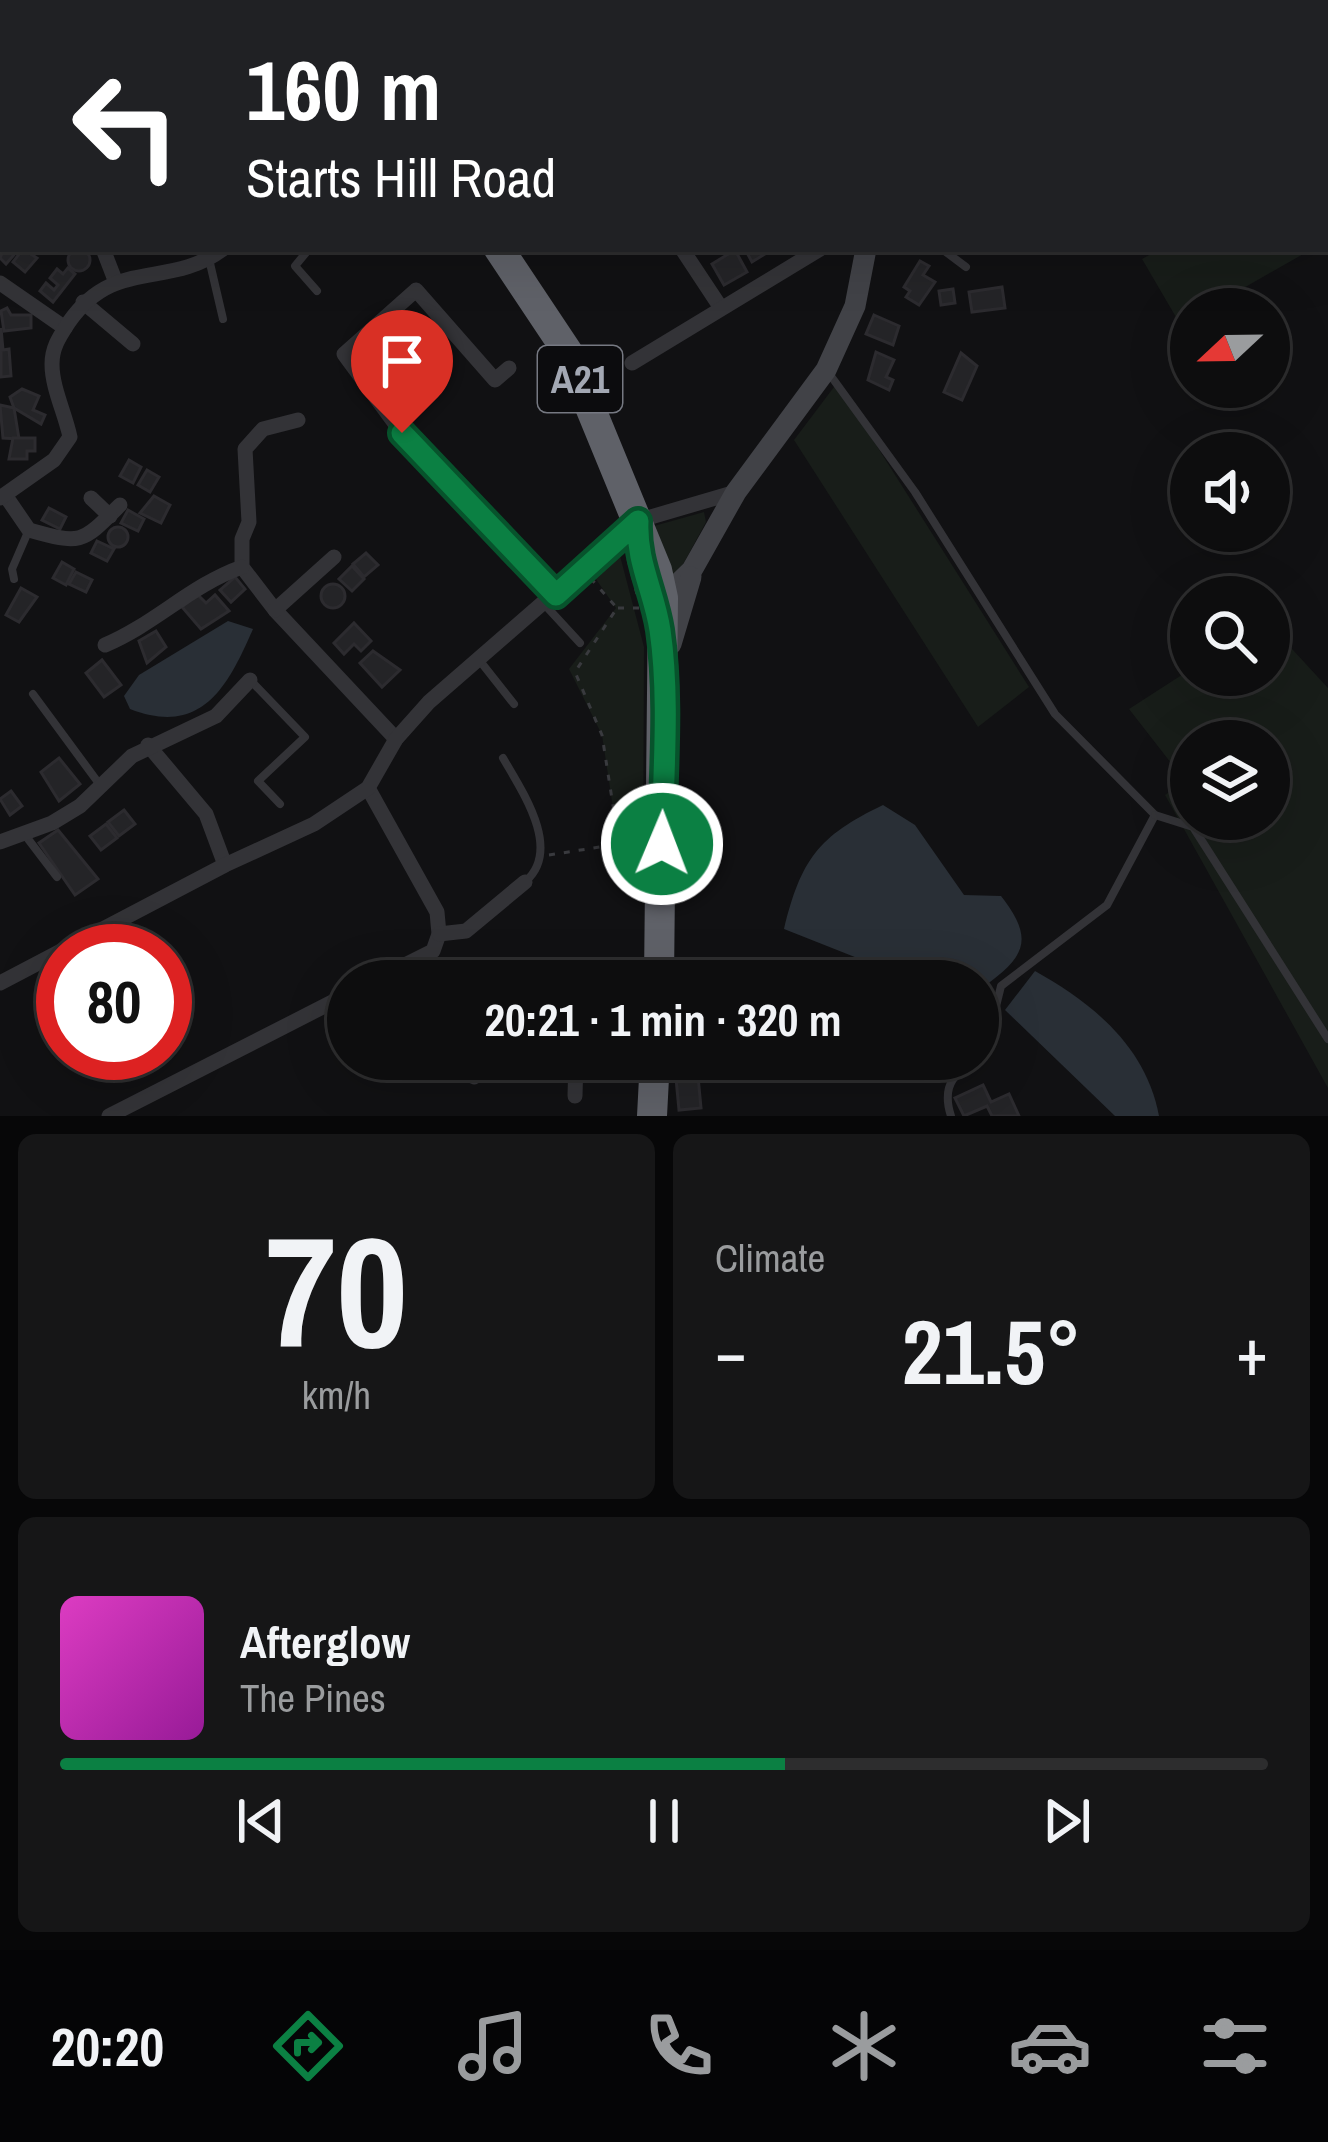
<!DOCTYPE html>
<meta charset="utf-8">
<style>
body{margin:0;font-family:"Archivo Narrow",sans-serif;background:#161617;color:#f1f3f6;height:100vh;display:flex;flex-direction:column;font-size:45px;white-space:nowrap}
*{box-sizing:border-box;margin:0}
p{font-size:39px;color:#9a9c9e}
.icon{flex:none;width:66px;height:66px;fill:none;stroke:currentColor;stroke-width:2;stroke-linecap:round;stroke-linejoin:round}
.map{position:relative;height:1116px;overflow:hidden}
.panel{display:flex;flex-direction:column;gap:18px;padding:18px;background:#070708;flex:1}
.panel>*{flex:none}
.top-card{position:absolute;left:0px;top:0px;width:1329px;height:252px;box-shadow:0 12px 48px #0002,0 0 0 3px #2d2d2e;background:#202124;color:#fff;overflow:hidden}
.needle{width:78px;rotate:248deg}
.controls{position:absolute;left:1170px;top:288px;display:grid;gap:24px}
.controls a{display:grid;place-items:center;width:120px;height:120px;border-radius:50%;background:#0d0d0e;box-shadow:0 12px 48px #0002,0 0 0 3px #2d2d2e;font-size:60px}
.speed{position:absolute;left:36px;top:924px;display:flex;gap:24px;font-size:60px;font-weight:700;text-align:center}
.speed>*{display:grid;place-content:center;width:156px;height:156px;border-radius:50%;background:#0d0d0e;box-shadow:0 12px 48px #0002,0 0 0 3px #2d2d2e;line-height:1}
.speed .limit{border:18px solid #d22;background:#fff;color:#111}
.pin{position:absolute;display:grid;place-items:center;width:102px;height:102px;color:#fff;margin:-123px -51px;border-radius:50% 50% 50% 0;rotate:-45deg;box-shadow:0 0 12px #0007}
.pin .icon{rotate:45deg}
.me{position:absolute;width:132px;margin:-66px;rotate:1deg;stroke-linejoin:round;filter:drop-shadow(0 0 9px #0008)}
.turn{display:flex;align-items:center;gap:42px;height:252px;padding:0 48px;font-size:54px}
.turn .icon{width:156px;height:156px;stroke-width:2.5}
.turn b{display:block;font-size:84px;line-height:102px}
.big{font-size:90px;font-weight:800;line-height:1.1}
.panel .tile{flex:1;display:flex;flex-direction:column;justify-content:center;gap:18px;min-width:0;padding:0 42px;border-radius:18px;background:#161617}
.panel .dial{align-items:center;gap:0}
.dial b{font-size:156px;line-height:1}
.song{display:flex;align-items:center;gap:36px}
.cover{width:144px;height:144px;border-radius:18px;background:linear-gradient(135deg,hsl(310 70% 55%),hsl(300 70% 35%))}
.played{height:12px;border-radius:6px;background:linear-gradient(90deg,#0b8043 60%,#2d2d2e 60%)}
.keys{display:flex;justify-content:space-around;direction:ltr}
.heat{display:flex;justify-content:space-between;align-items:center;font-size:66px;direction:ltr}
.panel .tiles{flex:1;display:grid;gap:18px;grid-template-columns:1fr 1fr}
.tile:last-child{grid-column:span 2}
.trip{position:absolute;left:327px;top:960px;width:672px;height:120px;border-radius:60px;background:#0d0d0e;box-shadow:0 12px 48px #0002,0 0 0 3px #2d2d2e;font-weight:800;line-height:120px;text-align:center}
.tab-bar{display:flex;height:192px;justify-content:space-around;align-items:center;background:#050506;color:#9a9c9e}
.tab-bar .icon{width:84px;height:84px}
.tab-bar .on{color:#0b8043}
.tab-bar b{font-size:54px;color:#f1f3f6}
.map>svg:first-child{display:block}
</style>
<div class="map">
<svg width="1328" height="1116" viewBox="0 0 1328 1116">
<rect width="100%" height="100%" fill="#111113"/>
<g fill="#181d19" fill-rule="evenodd">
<path d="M1160,249H1312L1207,309H1191V318L1180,324L1142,259Z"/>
<path d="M837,383L1029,687L978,727L794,440Z"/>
<path d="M704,512L706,522L674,581L654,526Z"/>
<path d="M619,552L644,647L643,885L625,888L602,735L569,669L616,608L591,572Z"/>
<path d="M1269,624L1328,688V1088L1165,795L1185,781L1129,709L1191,669V675H1269ZM1191,741H1269V819H1191Z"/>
</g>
<g fill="#292f36">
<path d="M228,621L253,629C228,686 202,737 130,709L124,696L139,675Z"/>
<path d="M883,805L915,825L964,895L1001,896C1038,943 1022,959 978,991V981H939L921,970L875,965L784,929C801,860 818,836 883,805Z"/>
<path d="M1035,971C1094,1004 1146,1047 1159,1116H1115L1005,1010Z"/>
</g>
<g fill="#242427" stroke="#2c2b2f" stroke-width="3">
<circle cx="79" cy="260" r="11"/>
<path d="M4,249H19L6,264L0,258Z"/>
<path d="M23,249L37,258L25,272L13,262Z"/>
<path d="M745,249H773L752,262Z"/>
<path d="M735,250L747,272L724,285L712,264Z"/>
<path d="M920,261L929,266L923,275L935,282L919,305L906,297L910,291L904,287Z"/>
<path d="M68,268L75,274L53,302L40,291L46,283L54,290L58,285L50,278L57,269L63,274Z"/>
<path d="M1002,287L1005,308L972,312L969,292Z"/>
<path d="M953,289L955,303L941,305L939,291Z"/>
<path d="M7,308L11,315H31V328L4,331L1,311Z"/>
<path d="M874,315L899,326L893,345L866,334Z"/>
<path d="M1,328L3,350L9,349L11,376L1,377Z"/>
<path d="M876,352L894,360L886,377L893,380L889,390L868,380Z"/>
<path d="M961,353L977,366L962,400L944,392Z"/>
<path d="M22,389L39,396L33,410L45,415L41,424L14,408L10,397Z"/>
<path d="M0,405L14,408L19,439L3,438Z"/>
<path d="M13,438H35V451H27V459H9Z"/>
<path d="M129,460L141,467L133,483L120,476Z"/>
<path d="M147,470L159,477L150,492L138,485Z"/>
<path d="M154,496L170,505L161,523L140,513Z"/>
<path d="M49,508L66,517L60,529L42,520Z"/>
<path d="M128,510L144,519L138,531L121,523Z"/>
<circle cx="118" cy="537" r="10"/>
<path d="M97,541L114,549L107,561L91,553Z"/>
<path d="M366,553L378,565L364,577L353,564Z"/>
<path d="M62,562L74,569L66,585L53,578Z"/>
<path d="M352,566L364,579L352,591L339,579Z"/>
<path d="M76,572L92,580L86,592L69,584Z"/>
<path d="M235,577L245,589L231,602L220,590Z"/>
<circle cx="333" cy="596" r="12"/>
<path d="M21,588L37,597L19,622L6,615Z"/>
<path d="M197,594L206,603L215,595L229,611L201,629L182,607Z"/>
<path d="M354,623L371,641L361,651L354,644L344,654L334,643Z"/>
<path d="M156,631L166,647L147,663L139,641Z"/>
<path d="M373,651L400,670L382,687L360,663Z"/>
<path d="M102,660L121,685L104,697L86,673Z"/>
<path d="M59,758L80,784L59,801L41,772Z"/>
<path d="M11,791L22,806L10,815L0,799Z"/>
<path d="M124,810L135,824L119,836L108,822Z"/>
<path d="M106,824L117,838L101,850L90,836Z"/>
<path d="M58,830L98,879L75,895L39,843Z"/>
<path d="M697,1066L701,1108L679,1110L675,1068Z"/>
<path d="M983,1085L991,1102L1009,1094L1019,1116H992L987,1106L964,1116L955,1098Z"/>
</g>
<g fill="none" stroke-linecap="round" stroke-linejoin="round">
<g stroke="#393a3e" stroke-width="3" stroke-dasharray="6 9" stroke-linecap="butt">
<path d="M6,3V0"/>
<path d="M1064,3L1067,0"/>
<path d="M628,559L639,602"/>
<path d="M618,608H639"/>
<path d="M549,855L619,844L602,735L575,672L617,608L593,581"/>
</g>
<g stroke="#333337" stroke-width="8">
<path d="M948,0L950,3"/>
<path d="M874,3L877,0"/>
<path d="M309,249L295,266L317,291"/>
<path d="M942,249L966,267"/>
<path d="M209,259L223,319"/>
<path d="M828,372L915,492L1055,714L1155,815L1107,905L1001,986L984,1055C957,1072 940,1082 951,1116"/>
<path d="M14,579L12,569L28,532"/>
<path d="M545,605L580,643"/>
<path d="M480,661L514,704"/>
<path d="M251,681L305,737L258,781L280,804"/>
<path d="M33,694L100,785"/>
<path d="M503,758C522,791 562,849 526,881"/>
<path d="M1155,815L1193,827L1328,1039"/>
<path d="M25,835L57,877"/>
</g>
<g stroke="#333337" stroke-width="15">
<path d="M494,0L496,3"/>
<path d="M853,0L856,3"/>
<path d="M161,3L162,0"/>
<path d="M633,3L640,0"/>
<path d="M767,3L771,0"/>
<path d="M0,92H3"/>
<path d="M103,249L115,280"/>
<path d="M682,249L721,308"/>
<path d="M0,283L65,328"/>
<path d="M83,302L133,344"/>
<path d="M632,363L820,249"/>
<path d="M509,368L495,380L416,290L344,354L402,433L557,595"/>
<path d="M298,420L263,429L245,449L249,522L242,539V567L275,610L396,739"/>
<path d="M5,495L29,530C82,545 82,543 120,505"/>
<path d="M0,498L54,460L70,437C65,413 52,388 52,364C52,347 60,336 69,322C115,256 168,290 223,249"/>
<path d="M91,498L110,516"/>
<path d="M275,610L334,557"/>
<path d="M105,645C155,624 191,585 242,567"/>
<path d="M148,745L206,814L225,865"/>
<path d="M368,788L437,912L439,934L433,951L373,981"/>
<path d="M0,842L52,823L80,806L132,756L216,716L250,680"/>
<path d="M439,934L466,931L525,882"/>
<path d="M0,983L225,865L314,824L368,788L396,739L429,702L637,521L736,492"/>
<path d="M474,1077L501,1059"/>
<path d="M575,1096L576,1059"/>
<path d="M109,1116L348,994"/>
</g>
<g stroke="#414247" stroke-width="21">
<path d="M726,0L727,3"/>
<path d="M657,604L692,570L736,492L826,370L855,306L866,249"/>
<path d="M671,644L691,577"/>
</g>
<g stroke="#5f6168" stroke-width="30">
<path d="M284,0L287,3"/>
<path d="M499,249L567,351L657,570L663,598L659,981"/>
<path d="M652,1116L655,1059"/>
</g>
</g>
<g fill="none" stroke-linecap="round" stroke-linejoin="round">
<defs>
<path id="route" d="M402,433L556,595L638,521C636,562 654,591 660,630C670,699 663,774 662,844"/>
</defs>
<use href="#route" stroke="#07532c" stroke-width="30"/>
<use href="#route" stroke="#0b8043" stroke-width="21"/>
</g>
<g text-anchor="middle" stroke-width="12" stroke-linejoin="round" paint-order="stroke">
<rect fill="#0c0c0e" stroke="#767982" stroke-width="3" x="538" y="346" width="84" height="66" rx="9"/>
<g font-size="39" font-weight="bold" fill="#a3a8b3">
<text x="580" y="393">A21</text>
</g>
</g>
</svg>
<div class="controls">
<a><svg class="needle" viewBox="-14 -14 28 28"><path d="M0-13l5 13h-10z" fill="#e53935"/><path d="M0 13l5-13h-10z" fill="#9a9c9e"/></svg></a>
<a><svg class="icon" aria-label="sound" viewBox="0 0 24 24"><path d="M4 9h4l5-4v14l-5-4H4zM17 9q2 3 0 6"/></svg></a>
<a><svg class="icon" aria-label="search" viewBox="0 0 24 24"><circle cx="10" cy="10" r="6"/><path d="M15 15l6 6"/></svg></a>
<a><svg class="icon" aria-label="layers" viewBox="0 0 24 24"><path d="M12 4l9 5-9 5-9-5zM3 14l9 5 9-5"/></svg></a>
</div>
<div class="speed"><div class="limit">80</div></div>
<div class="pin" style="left:402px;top:433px;background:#d93025"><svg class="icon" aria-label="arrive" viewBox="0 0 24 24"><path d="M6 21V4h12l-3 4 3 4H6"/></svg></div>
<svg class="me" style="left:662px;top:844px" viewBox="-20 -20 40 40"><circle r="17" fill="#0b8043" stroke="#fff" stroke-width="3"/><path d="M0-11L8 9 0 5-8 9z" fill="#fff"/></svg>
<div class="trip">20:21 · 1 min · 320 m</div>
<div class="top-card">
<div class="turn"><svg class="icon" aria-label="left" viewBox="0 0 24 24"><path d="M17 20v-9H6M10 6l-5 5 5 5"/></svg><div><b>160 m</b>Starts Hill Road</div></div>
</div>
</div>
<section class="panel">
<div class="tiles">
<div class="tile dial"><b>70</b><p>km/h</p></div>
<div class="tile"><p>Climate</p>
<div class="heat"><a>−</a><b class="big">21.5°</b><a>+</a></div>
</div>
<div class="tile">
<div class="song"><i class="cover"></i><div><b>Afterglow</b><p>The Pines</p></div></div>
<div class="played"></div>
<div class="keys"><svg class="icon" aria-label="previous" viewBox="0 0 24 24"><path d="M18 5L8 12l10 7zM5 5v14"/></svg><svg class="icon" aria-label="pause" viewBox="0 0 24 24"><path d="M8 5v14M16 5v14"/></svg><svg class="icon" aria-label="next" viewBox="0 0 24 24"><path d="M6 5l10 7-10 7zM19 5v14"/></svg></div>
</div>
</div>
</section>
<nav class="tab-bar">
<b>20:20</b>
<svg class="icon on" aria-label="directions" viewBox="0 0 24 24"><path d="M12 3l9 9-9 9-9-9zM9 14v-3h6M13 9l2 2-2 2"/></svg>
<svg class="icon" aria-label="music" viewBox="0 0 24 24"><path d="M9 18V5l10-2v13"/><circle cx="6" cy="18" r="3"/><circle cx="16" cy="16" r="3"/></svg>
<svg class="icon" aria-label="phone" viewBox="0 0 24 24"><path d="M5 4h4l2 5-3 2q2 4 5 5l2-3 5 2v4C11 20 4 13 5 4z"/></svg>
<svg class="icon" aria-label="climate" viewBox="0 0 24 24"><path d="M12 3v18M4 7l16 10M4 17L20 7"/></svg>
<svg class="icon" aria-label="car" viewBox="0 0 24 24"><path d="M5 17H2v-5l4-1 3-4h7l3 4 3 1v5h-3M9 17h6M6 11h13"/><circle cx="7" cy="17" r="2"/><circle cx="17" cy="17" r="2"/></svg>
<svg class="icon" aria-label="filters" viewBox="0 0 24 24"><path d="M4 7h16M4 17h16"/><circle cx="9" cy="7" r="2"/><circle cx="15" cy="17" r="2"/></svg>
</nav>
